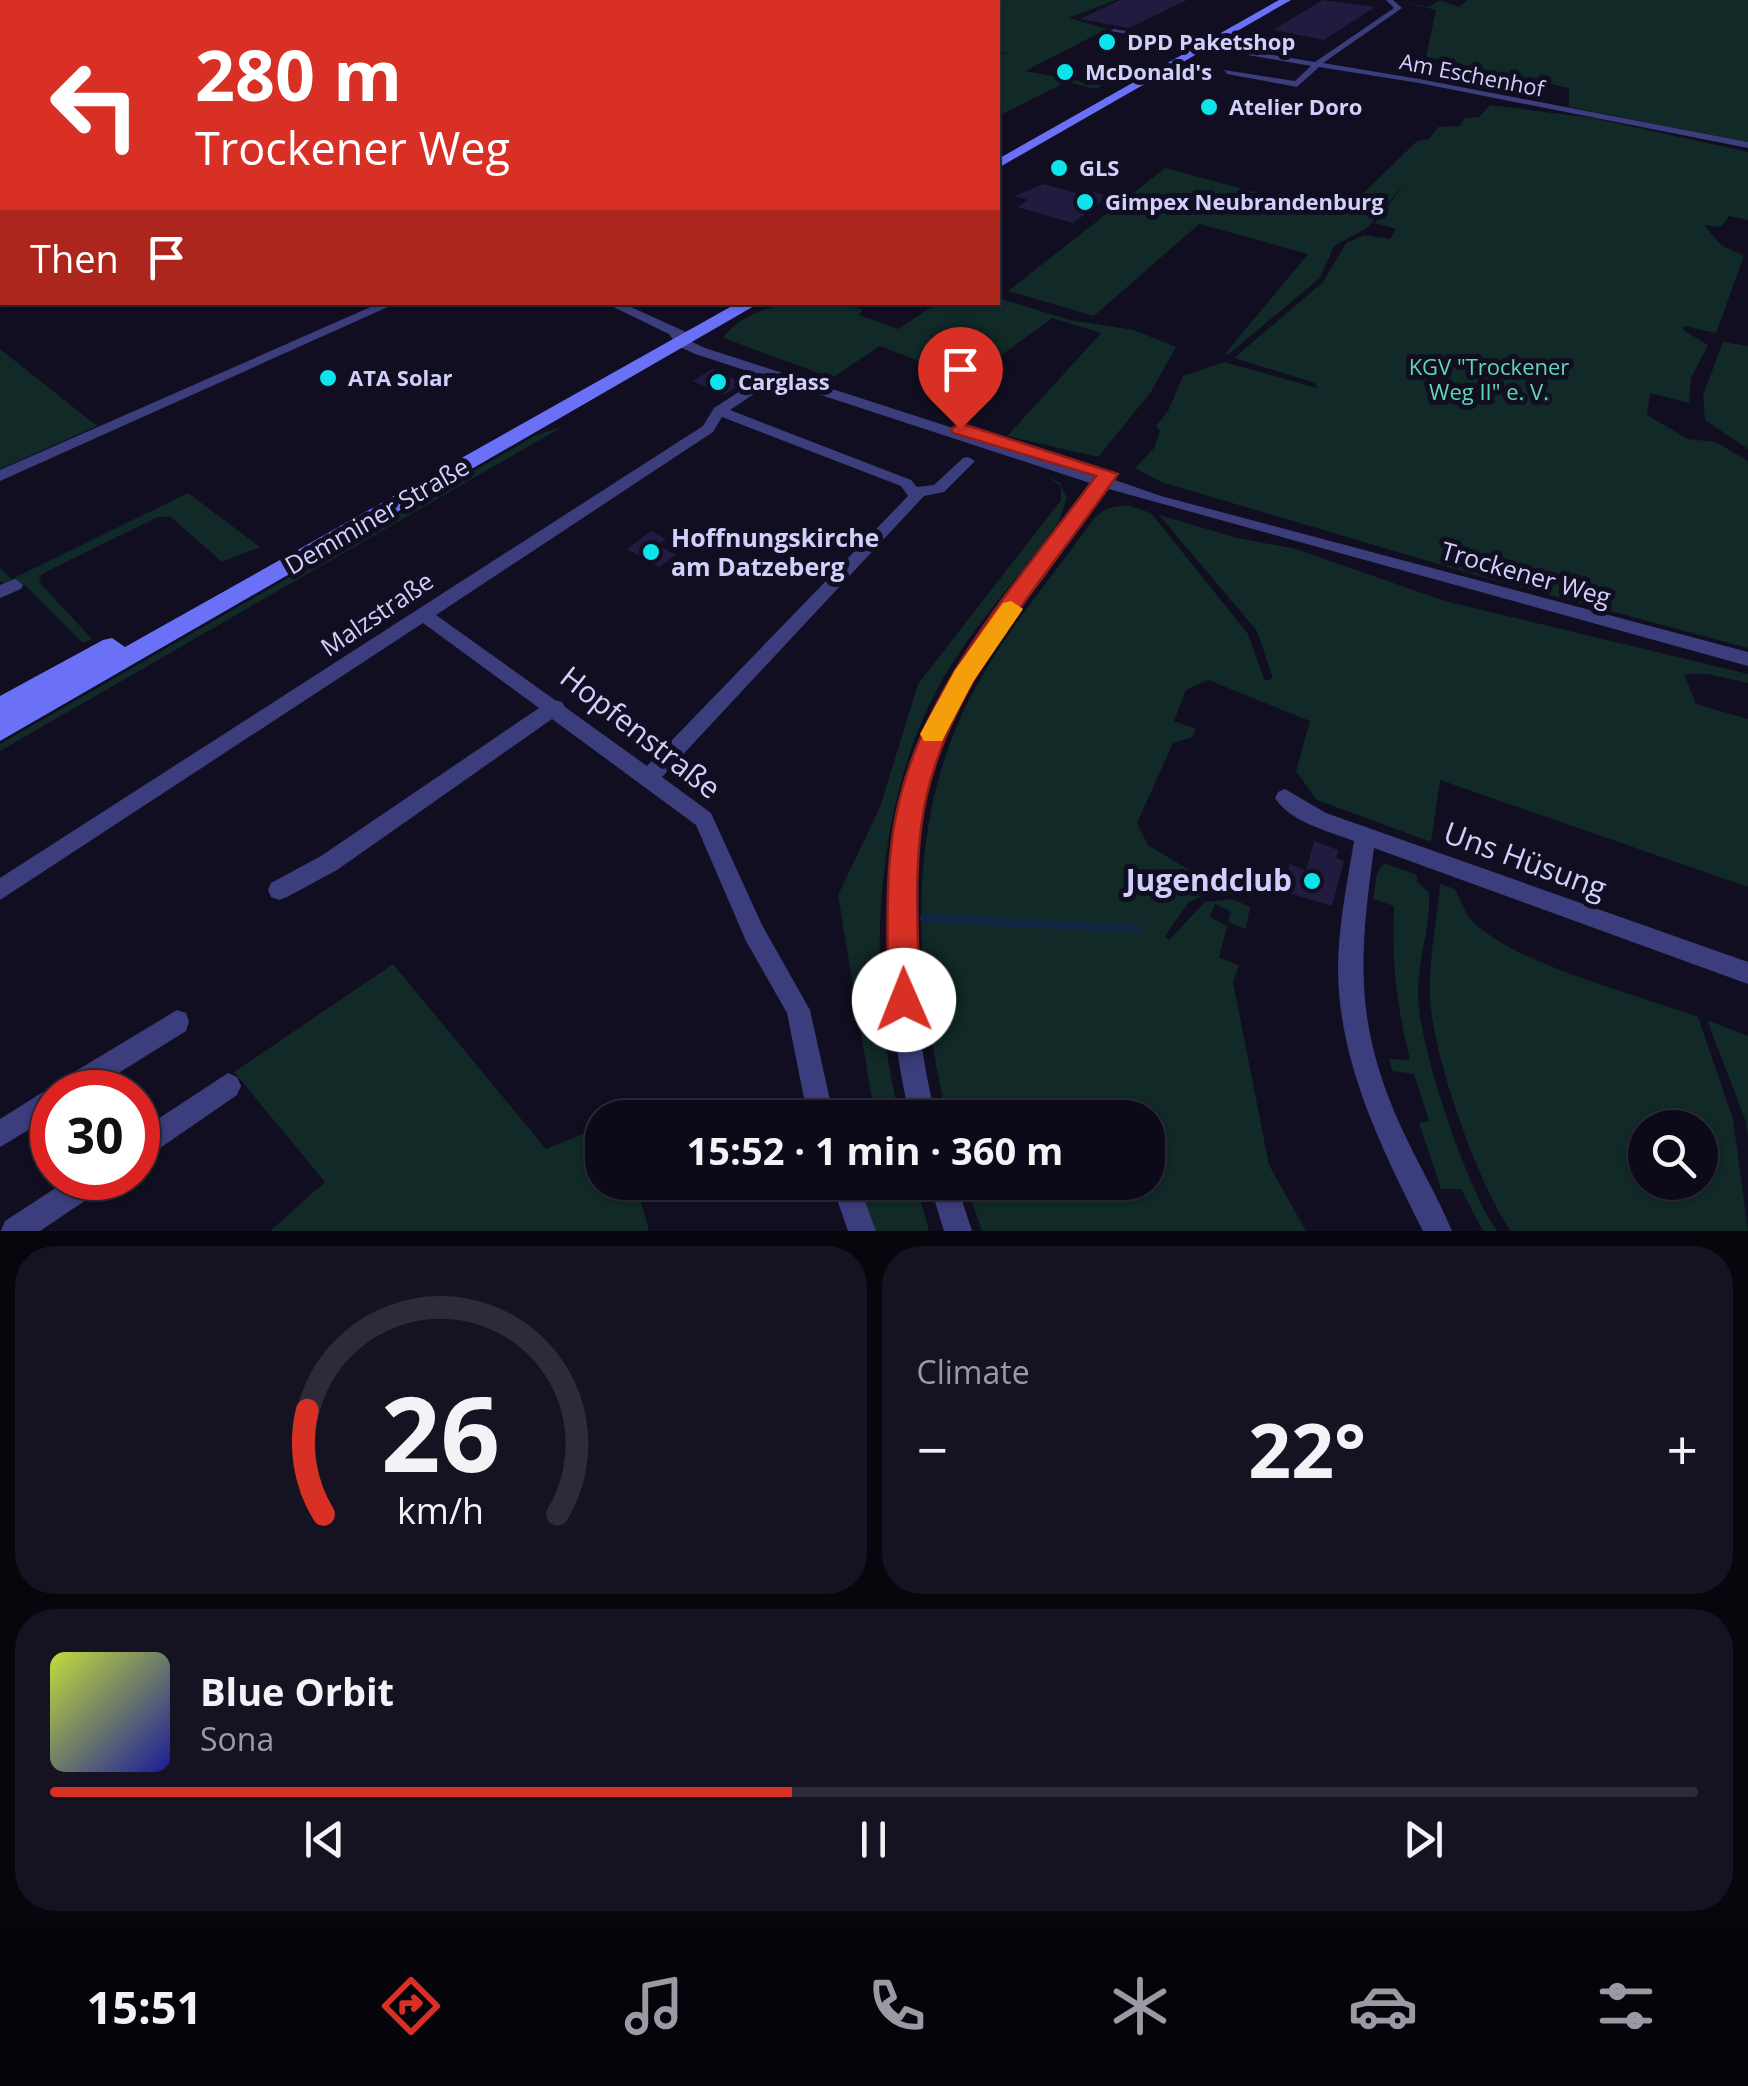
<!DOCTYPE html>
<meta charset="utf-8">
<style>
body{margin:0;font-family:"Open Sans",sans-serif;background:#151321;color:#f1f3f6;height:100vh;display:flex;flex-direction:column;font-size:38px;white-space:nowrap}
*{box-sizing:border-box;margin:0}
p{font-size:32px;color:#9a9aa2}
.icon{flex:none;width:55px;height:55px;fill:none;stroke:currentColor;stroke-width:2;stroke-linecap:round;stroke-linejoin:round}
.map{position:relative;height:1231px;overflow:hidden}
.sheet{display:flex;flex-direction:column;gap:15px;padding:15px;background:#07060d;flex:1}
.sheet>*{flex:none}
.banner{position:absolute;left:0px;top:0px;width:1000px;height:305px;box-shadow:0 2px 8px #0004,0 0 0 2px #2c2b37;background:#d93025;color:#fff;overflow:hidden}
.buttons{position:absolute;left:1628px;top:1110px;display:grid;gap:20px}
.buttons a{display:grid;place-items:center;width:90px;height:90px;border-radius:50%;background:#0c0a18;box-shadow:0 2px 8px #0004,0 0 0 2px #2c2b37;font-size:50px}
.speed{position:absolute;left:30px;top:1070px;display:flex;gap:20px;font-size:50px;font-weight:700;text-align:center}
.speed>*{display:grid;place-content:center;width:130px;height:130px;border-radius:50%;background:#0c0a18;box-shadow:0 2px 8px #0004,0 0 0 2px #2c2b37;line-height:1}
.speed .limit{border:15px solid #d22;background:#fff;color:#111}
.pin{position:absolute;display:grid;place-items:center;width:85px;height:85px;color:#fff;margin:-102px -42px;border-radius:50% 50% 50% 0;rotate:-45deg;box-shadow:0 0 10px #0007}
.pin .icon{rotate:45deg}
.me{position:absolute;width:110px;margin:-55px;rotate:359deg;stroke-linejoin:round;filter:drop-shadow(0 0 8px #0008)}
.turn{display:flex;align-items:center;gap:35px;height:210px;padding:0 30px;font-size:45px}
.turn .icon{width:130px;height:130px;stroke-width:2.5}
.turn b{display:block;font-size:70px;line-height:85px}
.then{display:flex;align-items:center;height:95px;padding:0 30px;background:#0003;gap:20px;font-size:38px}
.big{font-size:75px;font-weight:700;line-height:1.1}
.sheet .card{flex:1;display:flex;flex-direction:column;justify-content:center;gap:15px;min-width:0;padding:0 35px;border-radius:40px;background:#151321}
.sheet .dial{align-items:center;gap:0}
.dial svg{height:260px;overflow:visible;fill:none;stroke:#2c2b37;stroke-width:7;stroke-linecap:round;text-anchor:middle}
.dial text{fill:#f1f3f6;stroke:none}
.song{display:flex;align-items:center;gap:30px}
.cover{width:120px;height:120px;border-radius:15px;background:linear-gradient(135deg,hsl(70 70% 55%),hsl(240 70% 35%))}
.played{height:10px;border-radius:5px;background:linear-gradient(90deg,#d93025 45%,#2c2b37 45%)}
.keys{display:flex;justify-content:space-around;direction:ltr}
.heat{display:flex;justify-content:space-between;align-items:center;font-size:55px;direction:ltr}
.sheet .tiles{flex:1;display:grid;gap:15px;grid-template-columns:1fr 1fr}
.card:last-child{grid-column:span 2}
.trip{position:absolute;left:585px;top:1100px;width:580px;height:100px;border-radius:40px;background:#0c0a18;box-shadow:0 2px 8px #0004,0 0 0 2px #2c2b37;font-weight:700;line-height:100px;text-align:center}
.menu{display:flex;height:160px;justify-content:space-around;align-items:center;background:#05040a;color:#9a9aa2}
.menu .icon{width:70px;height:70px}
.menu .selected{color:#d93025}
.menu b{font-size:45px;color:#f1f3f6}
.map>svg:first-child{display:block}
</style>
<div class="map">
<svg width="1748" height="1231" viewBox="0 0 1748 1231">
<rect width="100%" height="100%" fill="#100e20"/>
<g fill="#112927" fill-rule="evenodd">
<path d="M159,0H1116L1069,18L1107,29L1025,71L1090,83L1118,69L1135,67L1096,89L1066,82L998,116V56L1006,53L998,51V2H146Z"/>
<path d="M1394,0L1429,7L1440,0L1459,7L1468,0H1748V142L1569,107V88L1426,57L1436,10Z"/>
<path d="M1490,105L1593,118L1748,152V220L1729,216L1721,227L1704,225L1721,245L1744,256L1716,333L1684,326L1683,330L1708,345L1691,378L1689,403L1650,393L1647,415L1688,439L1716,442L1748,461V648L1472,574L1161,482L1135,468L1154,448L1160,431L1156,426L1168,411L1183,376L1224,362L1317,388L1315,383L1234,358L1323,282L1346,243L1364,235L1390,239L1396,229L1375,223L1405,183L1367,228L1334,246L1320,278L1229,354L1224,355L1308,254L1199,224L1094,316L1008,291L1165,168L1341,215L1417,141L1429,139L1438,127L1460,126L1465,118L1479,117Z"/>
<path d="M998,298L1070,320L1134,330L1176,347L1151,392L1098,457L1007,436L1101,333L1052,318L992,362L958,349L934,367L880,346L832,378L723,338C751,299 822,295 863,310L859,315L898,329L937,303L998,302Z"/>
<path d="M1723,342L1748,346V449L1705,420L1703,395Z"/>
<path d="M0,349L92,422L97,426L0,469Z"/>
<path d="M564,426L0,751V744L536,435Z"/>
<path d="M1044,474L1060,483L1067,497L1059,521C1024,571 982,616 950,667C873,790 864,979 900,1117H875L838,895L880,807L918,684L1061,500V486Z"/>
<path d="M188,493L260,547L222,562L171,517H158L42,574L39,582L92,639L83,643L26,586L0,582V568L12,579Z"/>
<path d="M1127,505L1151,513L1248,634L1265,681L1273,678L1257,631L1159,515L1238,538L1296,549L1445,601L1748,674V683L1707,674H1684L1696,704L1748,719V887L1440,780L1431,842L1317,800L1296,771L1310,721L1208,680L1186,690L1174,721L1196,729L1193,737L1173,743L1137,823L1148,845L1219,888L1189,902L1165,936L1169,940L1205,902L1233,899L1250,907L1246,929L1228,922L1231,912L1215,904L1210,917L1227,926L1219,957L1239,966L1233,982L1269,1165L1306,1231H982L965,1183L1148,1182V1118L947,1117C914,975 902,818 977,685C1010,625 1056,572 1096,516L1108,508Z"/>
<path d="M1384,863L1417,875V882L1429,893C1431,926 1418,959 1418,992C1418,1046 1466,1186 1497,1231H1483L1461,1189H1441L1419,1123L1429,1121L1414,1074L1392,1071L1389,1059L1410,1060C1397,1007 1391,960 1394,906L1373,899L1377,873Z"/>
<path d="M1440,884L1455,889C1461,900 1465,914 1474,923C1519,965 1638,995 1698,1017L1733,1119L1748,1231H1511C1477,1182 1434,1059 1430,999C1428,962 1437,921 1440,884ZM1645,1128H1700V1182H1645Z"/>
<path d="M393,964L546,1149L602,1126V1182L636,1183L649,1231H270L325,1182L234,1072Z"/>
<path d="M1707,1020L1748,1036V1138L1746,1122Z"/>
<path d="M870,1183H916L929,1231H874L858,1188Z"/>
</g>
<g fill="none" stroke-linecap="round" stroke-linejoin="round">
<g stroke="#0f2643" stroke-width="2.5">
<path d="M521,2L531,0"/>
<path d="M898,2L903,0"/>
</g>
<path stroke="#0f2643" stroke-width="8" d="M924,918L1136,929"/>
</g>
<g fill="#201b3f">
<path d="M1120,0H1187L1129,28L1080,19Z"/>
<path d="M1323,0L1375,7L1324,40L1273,30Z"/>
<path d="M1043,184L1080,194L1086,190L1109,196L1073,223L1017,207L1028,200L1014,196Z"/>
<path d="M712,369L743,383L724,395L693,381Z"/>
<path d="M651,531L666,539L658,545L676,555L659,567L627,549Z"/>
<path d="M1314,841L1338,850L1336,858L1344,861L1332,906L1282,891L1290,864L1306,871Z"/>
</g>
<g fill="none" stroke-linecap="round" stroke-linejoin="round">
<g fill="#3b3d7c" fill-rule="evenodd">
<path d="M1386,0H1393L1402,8L1323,63L1419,79L1748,142V148L1419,83L1319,67L1297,87L1227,74L1224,70L1295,81L1311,66L1110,31L1114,29L1315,62L1394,8Z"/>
<path d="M382,302H399L0,481V470Z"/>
<path d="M603,302H620L686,332L688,340L705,348L1099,475L1103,471H1113L1116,474L1112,479L1161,496L1748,652V666L1105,488C1085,516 1066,547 1045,576C1010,624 968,673 945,728C897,843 907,999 936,1118H910C882,997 876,843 926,728C951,668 997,616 1036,564C1056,538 1073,510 1093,484L775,380L730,410L911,480L917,487L934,485L963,458L968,457L975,461L944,492L924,496L662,777L711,813L762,925L810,1010L834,1118H808L787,1013L746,941L696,825L552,719L337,870L287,897L279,900L271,897L268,890L271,883L321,856L539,708L423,623L0,900V878L703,426L714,408L763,376L695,354L678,346L669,334ZM722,417L901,486L908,496L647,766L565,707L562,702L555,700L436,615L713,432Z"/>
<path d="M15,579L23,585L21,589L0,598V585Z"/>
<path d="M1285,789L1326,813L1748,962V984L1374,848C1359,958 1354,1023 1401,1127C1417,1162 1437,1195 1452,1231H1423C1382,1149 1339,1064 1338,970C1338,927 1347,884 1354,841C1328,831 1290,822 1275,798L1278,792Z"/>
<path d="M177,1010L186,1013L189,1022L186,1031L88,1092H52V1116L0,1147V1119L43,1092L54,1089L56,1083Z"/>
<path d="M228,1073L237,1077L241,1086L237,1095L147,1157L138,1161V1132Z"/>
<path d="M71,1178H108L104,1188L40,1231H1L5,1221Z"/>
<path d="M831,1182H858L876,1231H848Z"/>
<path d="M929,1182H956L972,1231H944Z"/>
</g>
<g fill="#6b71f7" fill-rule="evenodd">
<path d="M1279,0H1291L998,168V159Z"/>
<path d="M739,302H761L0,741V696L103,640L112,638L125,647Z"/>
</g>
<path stroke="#0ce3eb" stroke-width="2.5" stroke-dasharray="6 5" stroke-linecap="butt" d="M141,2L154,0"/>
</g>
<path fill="#d93025" stroke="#8d1f18" stroke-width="2.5" d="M960,423L1118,474C1049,574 956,673 927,794C912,859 918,933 920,1000L915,1011L904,1015L893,1011L888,1000C888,933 883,859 901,794C932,674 1024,574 1096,476L953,433L951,429Z"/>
<path fill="#f59e0b" d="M1011,601L1023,609L973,682L942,741H924L920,734L955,670L1003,603Z"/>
<g fill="#0ce3eb" stroke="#100e20" stroke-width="4">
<circle cx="1107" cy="42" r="10"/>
<circle cx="1065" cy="72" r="10"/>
<circle cx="1209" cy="107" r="10"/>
<circle cx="1059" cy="168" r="10"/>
<circle cx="1085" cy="202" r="10"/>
<circle cx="328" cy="378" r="10"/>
<circle cx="718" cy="382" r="10"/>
<circle cx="651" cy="552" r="10"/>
<circle cx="1312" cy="881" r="10"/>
</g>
<g text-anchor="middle" stroke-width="10" stroke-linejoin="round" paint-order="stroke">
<g font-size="22" font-weight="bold" fill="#d1cffc" stroke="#100e20" text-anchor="start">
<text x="1127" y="50">DPD Paketshop</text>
<text x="1085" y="80">McDonald's</text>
<text x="1229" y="115">Atelier Doro</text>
<text x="1079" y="176">GLS</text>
<text x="1105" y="210">Gimpex Neubrandenburg</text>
<text x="348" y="386">ATA Solar</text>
<text x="738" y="390">Carglass</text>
</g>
<g font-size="22" fill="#d1cffc" stroke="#100e20">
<text transform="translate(1472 75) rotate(11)" y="8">Am Eschenhof</text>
</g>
<g font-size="22" fill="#5fd8b2" stroke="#100e20">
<text x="1489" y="375">KGV "Trockener<tspan x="1489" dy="25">Weg II" e. V.</tspan></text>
</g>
<g font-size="25" fill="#d1cffc" stroke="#100e20">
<text transform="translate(377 516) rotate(-30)" y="9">Demminer Straße</text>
<text transform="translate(1526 574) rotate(16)" y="9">Trockener Weg</text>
<text transform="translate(377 614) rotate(-34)" y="9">Malzstraße</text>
</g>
<g font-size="25" font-weight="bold" fill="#d1cffc" stroke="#100e20" text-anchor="start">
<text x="671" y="547">Hoffnungskirche<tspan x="671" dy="29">am Datzeberg</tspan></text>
</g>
<g font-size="30" fill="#d1cffc" stroke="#100e20">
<text transform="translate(640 733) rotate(38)" y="10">Hopfenstraße</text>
<text transform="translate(1525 861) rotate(20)" y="10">Uns Hüsung</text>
</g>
<g font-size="30" font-weight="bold" fill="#d1cffc" stroke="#100e20" text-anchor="end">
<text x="1292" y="891">Jugendclub</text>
</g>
</g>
</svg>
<div class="buttons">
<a><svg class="icon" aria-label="search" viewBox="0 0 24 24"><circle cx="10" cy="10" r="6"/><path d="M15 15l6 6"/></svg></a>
</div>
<div class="speed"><div class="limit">30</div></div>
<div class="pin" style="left:960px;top:429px;background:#d93025"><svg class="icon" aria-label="arrive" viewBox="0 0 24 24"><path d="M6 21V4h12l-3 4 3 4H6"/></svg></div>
<svg class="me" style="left:904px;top:1000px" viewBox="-20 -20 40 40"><circle r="19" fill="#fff"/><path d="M0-13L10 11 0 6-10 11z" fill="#d93025"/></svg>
<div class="trip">15:52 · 1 min · 360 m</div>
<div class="banner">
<div class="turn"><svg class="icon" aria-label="left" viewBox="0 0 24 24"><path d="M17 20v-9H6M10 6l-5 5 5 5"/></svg><div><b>280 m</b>Trockener Weg</div></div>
<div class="then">Then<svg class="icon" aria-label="arrive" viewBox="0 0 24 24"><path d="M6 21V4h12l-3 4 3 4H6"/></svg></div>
</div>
</div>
<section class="sheet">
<div class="tiles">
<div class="card dial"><svg viewBox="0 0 100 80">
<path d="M14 69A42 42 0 1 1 86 69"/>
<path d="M14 69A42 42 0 0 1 9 37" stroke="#d93025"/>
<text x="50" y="56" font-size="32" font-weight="700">26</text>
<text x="50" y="72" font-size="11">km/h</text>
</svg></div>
<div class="card"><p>Climate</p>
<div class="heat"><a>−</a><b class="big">22°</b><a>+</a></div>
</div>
<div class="card">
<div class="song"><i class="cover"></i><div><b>Blue Orbit</b><p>Sona</p></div></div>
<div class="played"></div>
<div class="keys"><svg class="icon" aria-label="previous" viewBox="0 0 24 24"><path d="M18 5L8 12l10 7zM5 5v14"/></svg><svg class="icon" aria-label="pause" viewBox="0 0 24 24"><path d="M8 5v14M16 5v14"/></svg><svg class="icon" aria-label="next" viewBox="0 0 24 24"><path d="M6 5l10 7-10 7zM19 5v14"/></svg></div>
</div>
</div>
</section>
<nav class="menu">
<b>15:51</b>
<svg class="icon selected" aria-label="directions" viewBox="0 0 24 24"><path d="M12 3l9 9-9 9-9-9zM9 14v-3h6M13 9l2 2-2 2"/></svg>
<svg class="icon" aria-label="music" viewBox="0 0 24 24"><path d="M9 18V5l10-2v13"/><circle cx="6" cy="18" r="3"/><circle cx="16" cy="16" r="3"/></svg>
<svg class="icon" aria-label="phone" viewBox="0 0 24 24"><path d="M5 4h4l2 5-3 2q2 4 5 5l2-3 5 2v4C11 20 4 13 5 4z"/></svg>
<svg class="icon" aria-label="climate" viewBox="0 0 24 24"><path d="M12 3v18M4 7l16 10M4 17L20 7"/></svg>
<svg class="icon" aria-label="car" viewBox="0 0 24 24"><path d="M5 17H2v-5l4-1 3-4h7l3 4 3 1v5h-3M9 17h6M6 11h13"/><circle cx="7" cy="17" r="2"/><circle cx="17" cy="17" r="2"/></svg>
<svg class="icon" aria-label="filters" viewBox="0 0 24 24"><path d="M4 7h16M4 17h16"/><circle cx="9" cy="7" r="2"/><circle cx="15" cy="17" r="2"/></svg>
</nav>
